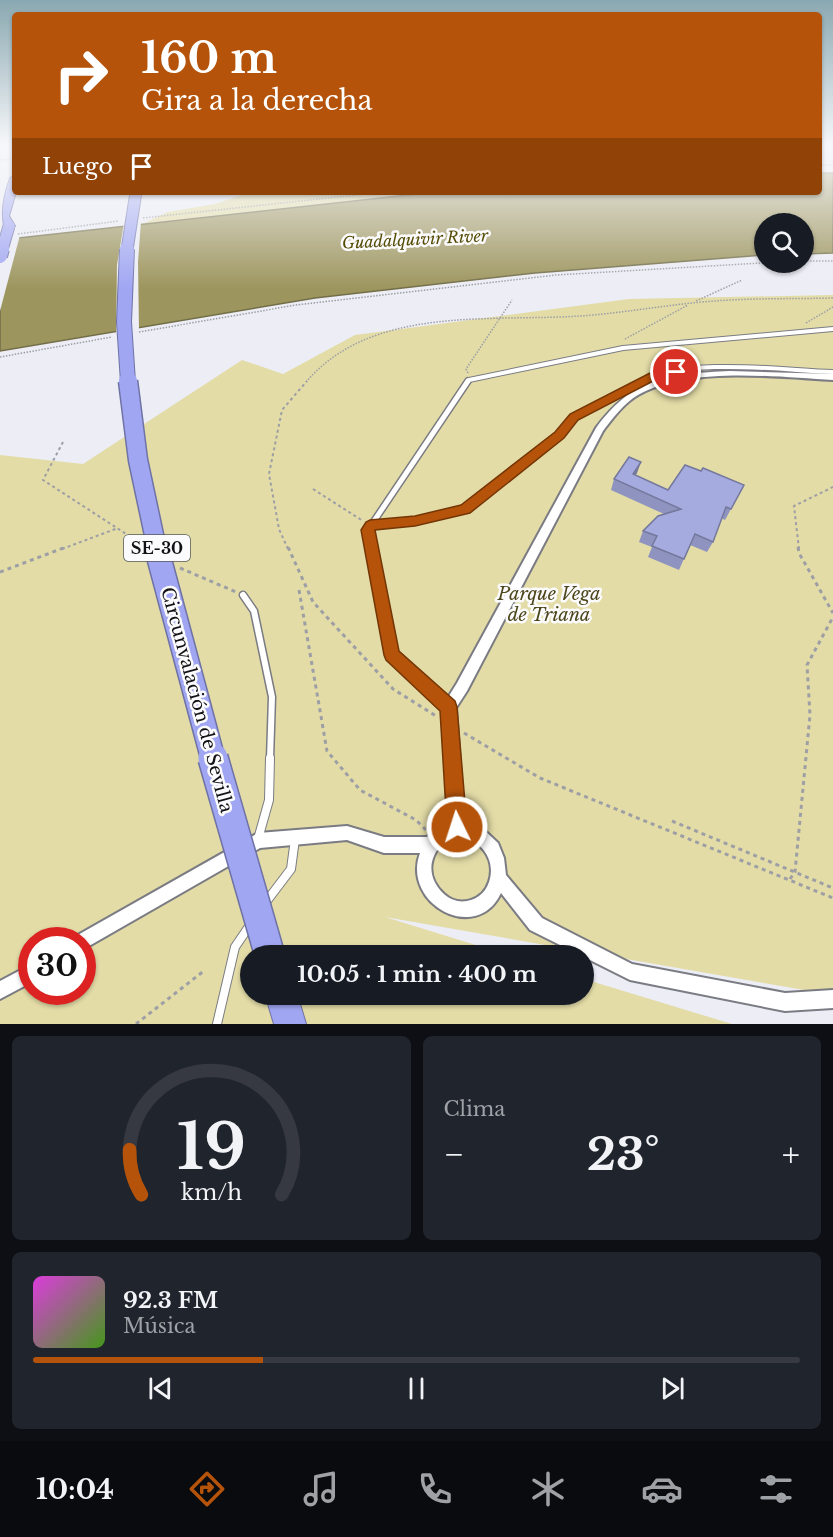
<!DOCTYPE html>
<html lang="es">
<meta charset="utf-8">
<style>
body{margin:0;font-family:"Libre Baskerville",serif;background:#20242c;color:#f1f3f6;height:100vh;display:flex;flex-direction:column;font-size:22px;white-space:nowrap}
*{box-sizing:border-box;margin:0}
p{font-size:20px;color:#9ea1a6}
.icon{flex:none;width:33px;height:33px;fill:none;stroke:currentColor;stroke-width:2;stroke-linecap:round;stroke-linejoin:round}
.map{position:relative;height:1024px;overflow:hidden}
.sheet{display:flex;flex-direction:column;gap:12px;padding:12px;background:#0d0f14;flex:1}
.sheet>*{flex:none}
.hud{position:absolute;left:12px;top:12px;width:810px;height:183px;border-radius:6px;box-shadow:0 2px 4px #0004;background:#b45309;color:#fff;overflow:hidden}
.fabs{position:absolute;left:754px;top:213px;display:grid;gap:12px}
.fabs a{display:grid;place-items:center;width:60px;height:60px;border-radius:50%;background:#171b24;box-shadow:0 2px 4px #0004;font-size:30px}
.speed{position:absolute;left:18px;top:927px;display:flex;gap:12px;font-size:30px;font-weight:700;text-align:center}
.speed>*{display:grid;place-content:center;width:78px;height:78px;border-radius:50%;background:#171b24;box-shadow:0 2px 4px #0004;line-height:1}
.speed .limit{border:9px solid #d22;background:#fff;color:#111}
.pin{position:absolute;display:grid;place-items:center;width:51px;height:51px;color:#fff;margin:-26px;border:3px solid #fff;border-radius:50%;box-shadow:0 2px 6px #0007}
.me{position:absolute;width:66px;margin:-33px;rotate:356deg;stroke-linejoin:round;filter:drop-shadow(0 0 4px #0008)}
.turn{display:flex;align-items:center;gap:21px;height:126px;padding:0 30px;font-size:27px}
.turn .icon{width:78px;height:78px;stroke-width:2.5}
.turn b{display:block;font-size:42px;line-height:51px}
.then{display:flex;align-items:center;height:57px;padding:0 30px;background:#0003;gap:12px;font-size:22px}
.big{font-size:45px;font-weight:700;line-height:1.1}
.sheet .card{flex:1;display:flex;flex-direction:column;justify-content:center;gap:9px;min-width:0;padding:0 21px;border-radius:9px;background:#20242c}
.sheet .dial{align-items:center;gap:0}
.dial svg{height:156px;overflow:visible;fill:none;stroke:#363941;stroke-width:7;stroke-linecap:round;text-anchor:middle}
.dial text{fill:#f1f3f6;stroke:none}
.song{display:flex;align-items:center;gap:18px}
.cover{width:72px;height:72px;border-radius:9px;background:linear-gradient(135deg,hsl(300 70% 55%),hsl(100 70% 35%))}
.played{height:6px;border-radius:3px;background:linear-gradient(90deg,#b45309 30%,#363941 30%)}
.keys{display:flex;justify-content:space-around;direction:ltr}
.heat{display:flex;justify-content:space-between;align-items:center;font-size:33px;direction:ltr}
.sheet .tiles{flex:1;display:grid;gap:12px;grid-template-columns:1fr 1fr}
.card:last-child{grid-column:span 2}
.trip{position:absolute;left:240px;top:945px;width:354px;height:60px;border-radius:30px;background:#171b24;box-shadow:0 2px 4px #0004;font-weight:700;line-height:60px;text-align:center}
.dock{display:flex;height:96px;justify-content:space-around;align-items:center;background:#090b0e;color:#9ea1a6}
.dock .icon{width:42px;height:42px}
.dock .on{color:#b45309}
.dock b{font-size:27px;color:#f1f3f6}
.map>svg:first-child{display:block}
</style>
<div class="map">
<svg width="833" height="1024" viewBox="0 0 833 1024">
<rect width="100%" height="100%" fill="#ecedf5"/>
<g fill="#e3dca7" fill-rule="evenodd">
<path d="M251,192H435L142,224L168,212L215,204Z"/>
<path d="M833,295V995L385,917L508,955L250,956V994H584V979L732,1024H0V455L83,464L242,360L283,374L355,335L629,299ZM32,940H82V992H32Z"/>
</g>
<path fill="#9d955e" stroke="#736e48" stroke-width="1.5" d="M819,173H833V253L804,254V224H765V255L535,273L315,298L0,351V240L435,192H819Z"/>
<g fill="#ecedf5">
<path d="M141,221L138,262L139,331L116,335L117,265L124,223Z"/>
<path d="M20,235L0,311V237Z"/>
</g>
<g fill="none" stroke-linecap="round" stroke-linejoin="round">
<defs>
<g id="lane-far3">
<path d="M467,382L469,380L623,348L833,329"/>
<path d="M642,382C691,357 778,370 833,372"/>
</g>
<g id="lane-far2">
<path d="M371,525L415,521L466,509L559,435L574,417L645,381"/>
<path d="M372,549L368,530L468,381"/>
</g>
<g id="lane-far1">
<path d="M371,547L392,655L449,707"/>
<path d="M243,595L254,611L272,697L270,759"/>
</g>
<g id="lane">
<path d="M258,839L269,800L270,758"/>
<path d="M266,902L291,869L295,839"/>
<path d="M217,1024L235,947L250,925"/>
</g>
<g id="street">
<path d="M730,371L833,374V380C775,377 689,366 638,395C624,403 613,418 603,431L467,691L456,708L464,821L483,829L498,843L504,858L506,875L542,918L632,964L785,993L833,990V1008L785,1011L630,980L530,930L501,893C477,945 401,904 420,853H384L347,840L260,848L82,950V940H74L76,936L258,833L347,826L384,837H427L435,829L449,823L442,707L457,683L596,428C634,376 670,374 730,371ZM457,834C479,839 497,858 489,882C483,901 459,908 444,894C421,873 432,845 457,834Z"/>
<path d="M32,964V982L0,999V981Z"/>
</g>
<g id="highway">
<path d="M15,175L16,192L9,216L15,226L9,230L5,229C0,213 4,195 10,178Z"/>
<path d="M265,994H297L306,1024H274Z"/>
</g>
</defs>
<use href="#lane-far3" stroke="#7b7c83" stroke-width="6"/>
<use href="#lane-far2" stroke="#7b7c83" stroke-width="8"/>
<use href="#lane-far1" stroke="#7b7c83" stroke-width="9"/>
<use href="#lane" stroke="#7b7c83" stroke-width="10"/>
<use href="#street" stroke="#7b7c83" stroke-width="4"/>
<use href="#highway" stroke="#6e72a5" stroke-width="2"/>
<g stroke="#9e9fa5" stroke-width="1.5" stroke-dasharray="1.5 1.5" stroke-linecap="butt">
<path d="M0,160L15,159"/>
<path d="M819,165H833"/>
<path d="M143,218L384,192"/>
<path d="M18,234L119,221"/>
<path d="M804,261H833"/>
<path d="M696,301L742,280"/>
<path d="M806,323L833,307"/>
<path d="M139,332L296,305L556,275L778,262"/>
<path d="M625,339L688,305"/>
<path d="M0,357L112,337"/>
<path d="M468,373L466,369L512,300"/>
<path d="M306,382C372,305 489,322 580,316C625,313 670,304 715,301C754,298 794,299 833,298"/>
</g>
<g stroke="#9e9fa5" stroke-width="2" stroke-dasharray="3 3" stroke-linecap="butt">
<path d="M63,442L43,480L140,543"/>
<path d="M313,489L363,521"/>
<path d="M62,549L118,528"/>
<path d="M288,549L279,529L269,474L282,410L307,381"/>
<path d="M799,549L794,506L833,487"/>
</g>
<g stroke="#9e9fa5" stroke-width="3" stroke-dasharray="4 4" stroke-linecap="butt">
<path d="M288,547L313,602L393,689L436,716"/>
<path d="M798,547L799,553L833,613"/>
<path d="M180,568L236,592"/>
<path d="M0,572L66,547"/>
<path d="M299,590L327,751L360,790L416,820L426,830"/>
<path d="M464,733L540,778L833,898"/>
<path d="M672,821L833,888"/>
<path d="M790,879L795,872L810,715L807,665L833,617"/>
<path d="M136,1024L205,970"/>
</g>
<use href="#lane-far3" stroke="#fff" stroke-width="4"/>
<use href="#lane-far2" stroke="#fff" stroke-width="5"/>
<use href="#lane-far1" stroke="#fff" stroke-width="6"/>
<use href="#lane" stroke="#fff" stroke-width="8"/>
<use href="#street" fill="#fff" fill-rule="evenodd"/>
<use href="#highway" fill="#a0a6f2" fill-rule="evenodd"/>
<defs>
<g id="highway-bridge-far4">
<path d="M2,250L9,226"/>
<path d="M127,250L136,192"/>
</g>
<g id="highway-bridge-far3">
<path d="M127,249L124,322L128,382"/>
<path d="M0,256L2,249"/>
</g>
<path id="highway-bridge-far2" d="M128,381L138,460L157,549"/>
<path id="highway-bridge-far1" d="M156,547L213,759"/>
<path id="highway-bridge" d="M213,758L270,956"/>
</defs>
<use href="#highway-bridge-far4" stroke="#6e72a5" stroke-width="13" stroke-linecap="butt"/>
<use href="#highway-bridge-far3" stroke="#6e72a5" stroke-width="16" stroke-linecap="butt"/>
<use href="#highway-bridge-far2" stroke="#6e72a5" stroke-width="21" stroke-linecap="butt"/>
<use href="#highway-bridge-far1" stroke="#6e72a5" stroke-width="26" stroke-linecap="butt"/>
<use href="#highway-bridge" stroke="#6e72a5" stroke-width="32" stroke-linecap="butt"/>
<use href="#highway-bridge-far4" stroke="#a0a6f2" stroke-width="11"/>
<use href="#highway-bridge-far3" stroke="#a0a6f2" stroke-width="14"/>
<use href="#highway-bridge-far2" stroke="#a0a6f2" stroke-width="18"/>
<use href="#highway-bridge-far1" stroke="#a0a6f2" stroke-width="23"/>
<use href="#highway-bridge" stroke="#a0a6f2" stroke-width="29"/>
</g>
<path fill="#8f93c0" d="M701,471L744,485L725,520L721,518L713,542L707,552L690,545L679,570L648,557L652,547L639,542L643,531L664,514L611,490L614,479L637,473L635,475L668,490Z"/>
<path fill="#74789c" d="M641,462L637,473L629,485L633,474Z"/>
<path fill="#a6abdf" stroke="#74789c" stroke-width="1.5" d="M629,457L641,462L633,474L668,490L685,465L701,471L703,468L744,485L731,509L726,507L713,542L695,534L684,559L652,546L657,536L643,531L658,516L681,509L614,479Z"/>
<linearGradient id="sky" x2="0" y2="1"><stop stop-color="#8aa8b1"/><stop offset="0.5" stop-color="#f6f7fa"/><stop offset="1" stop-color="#f6f7fa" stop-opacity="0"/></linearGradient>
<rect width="833" height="289" fill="url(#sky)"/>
<path fill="#b45309" stroke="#753606" stroke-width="1.5" d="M676,369L680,370V374L657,379L578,420L564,438L470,513L415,526L375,530L399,651L455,701L457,707L467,827L464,834L457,837L450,834L447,827L440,711L386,660L384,655L361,530L366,522L370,520L415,516L461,505L555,432L570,414L650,373Z"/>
<g text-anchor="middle" stroke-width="5" stroke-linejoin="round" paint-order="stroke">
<g font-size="16" font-style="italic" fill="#554d05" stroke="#fbfbfe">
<text transform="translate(415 239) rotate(-3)" y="6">Guadalquivir River</text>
</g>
<rect fill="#fbfbfe" stroke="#58585b" stroke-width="1.5" x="124" y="535" width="66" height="26" rx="4.5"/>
<g font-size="16" font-weight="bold" fill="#121215">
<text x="157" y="554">SE-30</text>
</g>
<g font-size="18" font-style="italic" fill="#4c461a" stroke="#fbfbfe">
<text x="549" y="600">Parque Vega<tspan x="549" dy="21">de Triana</tspan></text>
</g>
<g font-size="18" fill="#121215" stroke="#fbfbfe">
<text transform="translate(197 700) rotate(75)" y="6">Circunvalación de Sevilla</text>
</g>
</g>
</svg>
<div class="fabs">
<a><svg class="icon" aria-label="search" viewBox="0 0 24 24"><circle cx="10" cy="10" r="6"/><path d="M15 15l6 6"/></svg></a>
</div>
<div class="speed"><div class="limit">30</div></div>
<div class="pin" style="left:676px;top:372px;background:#d93025"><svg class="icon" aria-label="arrive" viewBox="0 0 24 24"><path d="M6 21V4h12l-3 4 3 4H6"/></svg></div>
<svg class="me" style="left:457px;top:827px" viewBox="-20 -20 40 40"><circle r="17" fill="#b45309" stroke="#fff" stroke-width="3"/><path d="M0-11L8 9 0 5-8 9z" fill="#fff"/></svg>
<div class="trip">10:05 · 1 min · 400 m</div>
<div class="hud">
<div class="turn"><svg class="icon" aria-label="right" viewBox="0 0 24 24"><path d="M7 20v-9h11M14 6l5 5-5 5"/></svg><div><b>160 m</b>Gira a la derecha</div></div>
<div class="then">Luego<svg class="icon" aria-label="arrive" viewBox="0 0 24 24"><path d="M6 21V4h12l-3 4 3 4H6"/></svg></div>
</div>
</div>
<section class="sheet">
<div class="tiles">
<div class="card dial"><svg viewBox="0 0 100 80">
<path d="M14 69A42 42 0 1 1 86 69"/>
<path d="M14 69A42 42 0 0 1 8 46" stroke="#b45309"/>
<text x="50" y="56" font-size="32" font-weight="700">19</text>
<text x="50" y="72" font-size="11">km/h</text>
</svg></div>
<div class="card"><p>Clima</p>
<div class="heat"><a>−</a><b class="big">23°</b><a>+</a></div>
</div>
<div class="card">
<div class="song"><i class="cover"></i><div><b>92.3 FM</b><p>Música</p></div></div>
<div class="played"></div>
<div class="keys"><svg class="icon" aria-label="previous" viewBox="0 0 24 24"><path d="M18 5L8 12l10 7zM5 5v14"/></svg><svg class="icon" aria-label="pause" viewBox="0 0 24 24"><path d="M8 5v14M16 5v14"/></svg><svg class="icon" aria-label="next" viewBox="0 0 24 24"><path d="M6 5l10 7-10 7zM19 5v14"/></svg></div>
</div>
</div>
</section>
<nav class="dock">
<b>10:04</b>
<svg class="icon on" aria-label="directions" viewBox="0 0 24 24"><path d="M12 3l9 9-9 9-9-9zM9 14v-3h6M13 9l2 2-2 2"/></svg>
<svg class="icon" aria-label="music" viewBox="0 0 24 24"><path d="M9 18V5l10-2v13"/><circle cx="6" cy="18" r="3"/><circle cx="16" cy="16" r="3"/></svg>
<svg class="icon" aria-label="phone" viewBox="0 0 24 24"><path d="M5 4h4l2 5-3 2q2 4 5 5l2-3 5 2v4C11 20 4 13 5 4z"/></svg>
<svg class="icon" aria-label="climate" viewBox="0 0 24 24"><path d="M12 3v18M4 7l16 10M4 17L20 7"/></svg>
<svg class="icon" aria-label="car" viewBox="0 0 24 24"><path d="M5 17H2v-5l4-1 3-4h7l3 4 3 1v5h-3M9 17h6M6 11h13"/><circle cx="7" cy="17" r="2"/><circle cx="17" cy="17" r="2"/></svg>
<svg class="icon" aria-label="filters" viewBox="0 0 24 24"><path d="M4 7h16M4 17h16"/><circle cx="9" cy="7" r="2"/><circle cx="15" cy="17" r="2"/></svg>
</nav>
